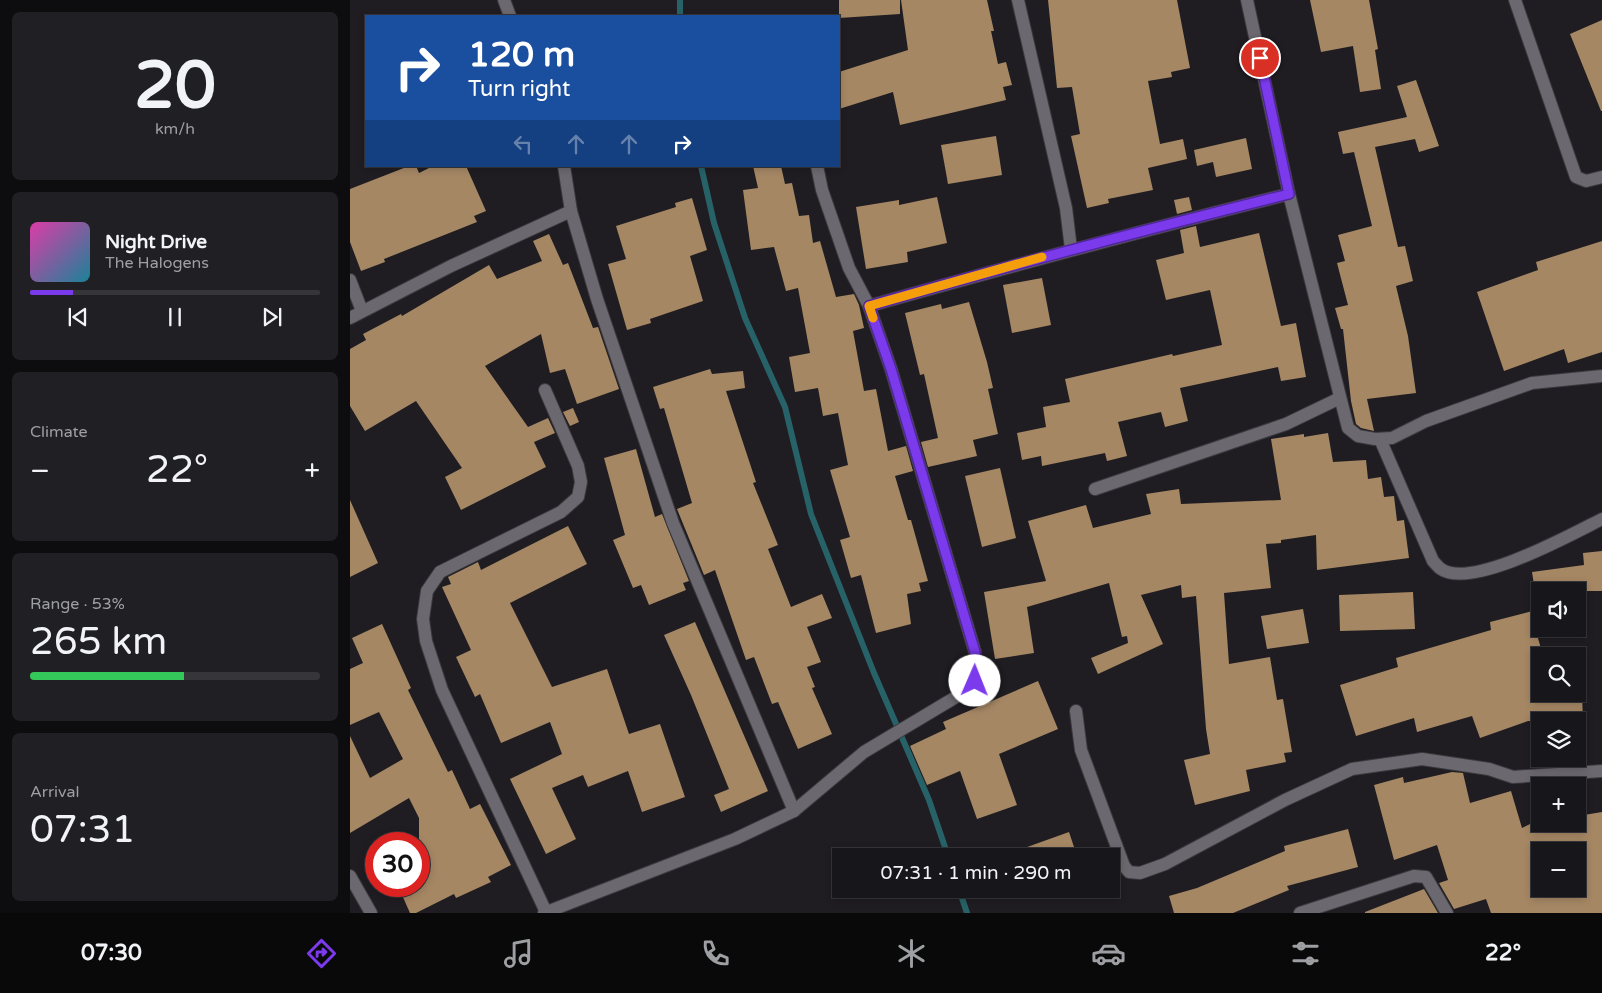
<!DOCTYPE html>
<meta charset="utf-8">
<style>
body{margin:0;font-family:"Varela Round",sans-serif;background:#201f23;color:#f1f3f6;height:100vh;display:flex;flex-direction:column;font-size:19px;white-space:nowrap}
*{box-sizing:border-box;margin:0}
p{font-size:16px;color:#9e9fa2}
.icon{flex:none;width:28px;height:28px;fill:none;stroke:currentColor;stroke-width:2;stroke-linecap:round;stroke-linejoin:round}
.map{position:relative;flex:1;overflow:hidden}
.details{display:flex;flex-direction:column;gap:12px;padding:12px;background:#0d0c0e;width:350px}
.details>*{flex:none}
.banner{position:absolute;left:15px;top:15px;width:475px;height:152px;border-radius:0px;box-shadow:0 2px 8px #0003,0 0 0 1px #363539;background:#1a4fa0;color:#fff;overflow:hidden}
.buttons{position:absolute;left:1181px;top:582px;display:grid;gap:10px}
.buttons a{display:grid;place-items:center;width:55px;height:55px;border-radius:0px;background:#17161a;box-shadow:0 2px 8px #0003,0 0 0 1px #363539;font-size:25px}
.speed{position:absolute;left:15px;top:832px;display:flex;gap:10px;font-size:25px;font-weight:700;text-align:center}
.speed>*{display:grid;place-content:center;width:65px;height:65px;border-radius:50%;background:#17161a;box-shadow:0 2px 8px #0003,0 0 0 1px #363539;line-height:1}
.speed .limit{border:8px solid #d22;background:#fff;color:#111}
.pin{position:absolute;display:grid;place-items:center;width:42px;height:42px;color:#fff;margin:-21px;border:2px solid #fff;border-radius:50%;box-shadow:0 1px 5px #0007}
.me{position:absolute;width:55px;margin:-28px;rotate:1deg;stroke-linejoin:round;filter:drop-shadow(0 0 4px #0008)}
.turn{display:flex;align-items:center;gap:18px;height:105px;padding:0 20px;font-size:22px}
.turn .icon{width:65px;height:65px;stroke-width:2.5}
.turn b{display:block;font-size:35px;line-height:42px}
.lanes{display:flex;align-items:center;height:48px;padding:0 20px;background:#0003;justify-content:center;gap:25px;direction:ltr}
.lanes .off{opacity:.35}
.big{font-size:38px;font-weight:600;line-height:1.1}
.details .widget{flex:1;display:flex;flex-direction:column;justify-content:center;gap:8px;min-width:0;padding:0 18px;border-radius:8px;background:#201f23}
.details .dial{align-items:center;gap:0}
.dial b{font-size:65px;line-height:1}
.song{display:flex;align-items:center;gap:15px}
.cover{width:60px;height:60px;border-radius:8px;background:linear-gradient(135deg,hsl(320 70% 55%),hsl(190 70% 35%))}
.played{height:5px;border-radius:2px;background:linear-gradient(90deg,#7c3aed 15%,#363539 15%)}
.keys{display:flex;justify-content:space-around;direction:ltr}
.heat{display:flex;justify-content:space-between;align-items:center;font-size:28px;direction:ltr}
.charge{height:8px;border-radius:4px;background:linear-gradient(90deg,#34c759 53%,#363539 0)}
.trip{position:absolute;left:482px;top:848px;width:288px;height:50px;border-radius:0px;background:#17161a;box-shadow:0 2px 8px #0003,0 0 0 1px #363539;font-weight:600;line-height:50px;text-align:center}
.tabs{display:flex;height:80px;justify-content:space-around;align-items:center;background:#09090a;color:#9e9fa2}
.tabs .icon{width:35px;height:35px}
.tabs .on{color:#7c3aed}
.tabs b{font-size:22px;color:#f1f3f6}
main{display:flex;flex:1;min-height:0}
.map>svg:first-child{display:block}
</style>
<main>
<section class="details">
<div class="widget dial"><b>20</b><p>km/h</p></div>
<div class="widget">
<div class="song"><i class="cover"></i><div><b>Night Drive</b><p>The Halogens</p></div></div>
<div class="played"></div>
<div class="keys"><svg class="icon" aria-label="previous" viewBox="0 0 24 24"><path d="M18 5L8 12l10 7zM5 5v14"/></svg><svg class="icon" aria-label="pause" viewBox="0 0 24 24"><path d="M8 5v14M16 5v14"/></svg><svg class="icon" aria-label="next" viewBox="0 0 24 24"><path d="M6 5l10 7-10 7zM19 5v14"/></svg></div>
</div>
<div class="widget"><p>Climate</p>
<div class="heat"><a>−</a><b class="big">22°</b><a>+</a></div>
</div>
<div class="widget"><p>Range · 53%</p><b class="big">265 km</b><div class="charge"></div></div>
<div class="widget"><p>Arrival</p><b class="big">07:31</b></div>
</section>
<div class="map">
<svg width="1252" height="913" viewBox="0 0 1252 913">
<rect width="100%" height="100%" fill="#1f1d22"/>
<g fill="none" stroke-linecap="round" stroke-linejoin="round">
<g stroke="#276268" stroke-width="6">
<path d="M330,0V16"/>
<path d="M351,166L364,223L395,318L435,407L461,514L524,673L579,800L598,856"/>
<path d="M609,889L617,913"/>
</g>
</g>
<g fill="#a58764" fill-rule="evenodd">
<path d="M489,0H550V14L489,18Z"/>
<path d="M551,0H637L644,31H641L648,64L656,62L662,85L653,87L656,100L550,125L543,92L489,109V72L558,50Z"/>
<path d="M698,0H827L840,68L821,72L822,77L798,81L810,144L833,139L837,159L798,168L803,190L758,199L759,203L737,208L721,136L730,134L722,87L707,88Z"/>
<path d="M960,0H1019L1028,49L1025,50L1031,89L1010,92L1003,46L971,52Z"/>
<path d="M1252,20V111H1251L1220,34Z"/>
<path d="M1066,80L1089,146L1069,152L1065,139L1025,147L1048,247L1055,246L1063,281L1046,286L1058,336L1066,393L1017,399L1024,431L1011,428L1006,424L1001,401L993,329H991L985,308L998,305L987,263L995,261L988,235L1022,226L1004,152L993,154L988,132L1057,117L1047,86Z"/>
<path d="M646,136L652,175L598,184L591,145Z"/>
<path d="M896,138L902,169L866,177L863,162L847,166L844,150Z"/>
<path d="M59,166H66L69,173L83,166H116L136,211L124,216L127,222L34,259L35,262L11,271L0,242V189Z"/>
<path d="M403,166H431L435,184L442,183L449,216L459,215L463,243L470,241L486,297L504,294L509,305L514,328L503,331L514,391L526,389L538,451L556,446L563,471L545,476L558,520H561L578,581L569,583L571,591L557,594L561,624L526,633L511,575L501,578L490,540L500,537L480,470L498,465L488,413L473,416L468,388L445,392L439,357L460,353L448,288L436,291L424,247L401,250L393,190L408,188Z"/>
<path d="M587,197L597,243L557,252L558,262L516,269L506,207L549,200V205Z"/>
<path d="M839,197L842,210L827,214L824,200Z"/>
<path d="M342,198L357,250L340,256L353,301L300,319L301,323L277,330L258,264L276,259L266,226L326,207L325,203Z"/>
<path d="M846,226L850,247L909,233L931,326L946,323L956,377L931,381L928,367L830,388L838,421L815,427L811,412L768,422L777,456L757,461L755,453L692,466L691,456L672,460L667,433L696,427L693,407L720,402L715,379L822,354L823,356L872,345L860,290L816,300L806,260L834,253L830,230Z"/>
<path d="M199,234L213,265L218,263L243,328L248,327L269,389L227,404L215,369L200,373L191,334L135,366L178,427L198,418L205,433L184,442L196,467L111,510L95,477L112,468L66,401L15,431L0,406V349L16,340L13,334L51,314L52,316L139,265L147,279L192,261L183,241Z"/>
<path d="M1252,241V352L1218,363L1214,349L1154,371L1127,292L1188,270L1186,262Z"/>
<path d="M692,278L701,325L662,333L653,285Z"/>
<path d="M619,302L637,362L643,388L638,389L648,434L623,440L627,456L578,467L571,442L588,438L574,374L570,375L555,313L591,304L592,309Z"/>
<path d="M360,369L362,374L393,371L395,388L376,391L406,482L403,483L428,545L418,549L441,607L472,594L482,618L457,627L471,662L457,667L465,687L462,688L482,734L448,749L428,702L422,704L404,657L396,660L365,570L354,575L327,509L342,503L314,408L310,409L303,387Z"/>
<path d="M223,408L229,422L220,426L213,412Z"/>
<path d="M978,433L983,462L1016,460L1018,479L1031,477L1034,497L1044,496L1047,521L1054,520L1059,558L967,570L966,535L931,540V543L916,544L921,588L874,593L879,664L920,657L927,700L933,699L942,752L934,753L936,762L896,770L900,791L845,805L834,760L860,754L856,729L846,596L832,598L831,585L791,595L813,644L748,674L741,658L778,643L777,636L772,637L759,583L677,607L684,653L645,659L634,592L696,581L678,521L736,505L743,528L801,514L796,494L829,489L831,504L931,500L921,439L954,434V437Z"/>
<path d="M286,449L305,517L312,514L339,581L333,583L336,590L299,605L291,585L283,588L263,540L275,535L254,458Z"/>
<path d="M650,468L666,538L632,547L615,476Z"/>
<path d="M0,500L28,563L0,577Z"/>
<path d="M218,526L237,564L160,603L202,687L257,669L279,734L310,724L335,797L292,812L278,771L238,787L233,775L202,788L226,839L196,854L160,779L212,754L200,722L151,743L130,694L125,697L106,657L121,650L92,587L101,584L98,577L128,562L131,570Z"/>
<path d="M1252,551V591H1185L1182,572L1234,565L1233,553Z"/>
<path d="M1063,592L1065,629L990,631L989,595Z"/>
<path d="M953,609L959,643L917,649L911,616Z"/>
<path d="M1190,609V635H1187L1190,645V694H1232L1233,721H1178L1130,738L1122,716L1067,732L1064,718L1006,736L990,685L1048,667L1046,658L1141,630L1140,622Z"/>
<path d="M345,622L418,791L371,812L364,795L379,789L341,695L314,635Z"/>
<path d="M32,624L61,688L58,690L98,772L102,770L120,809L130,804L161,865L138,877L141,882L106,898L104,894L66,913H60L48,886H69V818L59,798L0,833V736L20,778L53,759L29,712L0,725V669L13,663L2,638Z"/>
<path d="M688,681L708,729L649,754L667,805L627,819L610,771L577,785L560,746L596,729L593,722Z"/>
<path d="M1102,772L1113,773L1120,803L1161,791L1172,828L1180,824H1228V816L1252,812V913H1141L1136,899L1104,909L1089,883L1098,880L1087,845L1044,860L1024,785L1053,777L1054,783ZM1190,851H1228V889H1190Z"/>
<path d="M998,829L1008,867L937,886L939,890L883,913H824L819,896L847,888L935,851L934,846Z"/>
<path d="M719,832L727,856H652Z"/>
<path d="M645,889H676L649,898Z"/>
<path d="M1074,889L1088,913H1015V912Z"/>
</g>
<g fill="none" stroke-linecap="round" stroke-linejoin="round">
<defs>
<g id="minor">
<path d="M154,0L160,16"/>
<path d="M668,0L716,208L721,249"/>
<path d="M897,0L939,194L998,428L1008,436L1025,439L1042,438L1076,421L1182,383L1252,376"/>
<path d="M1165,0L1226,177L1236,181L1252,177"/>
<path d="M214,166L221,211L247,299L323,523L444,811"/>
<path d="M0,280L12,311"/>
<path d="M519,306C658,267 798,229 939,194"/>
<path d="M0,318L101,266L221,211"/>
<path d="M195,390L228,466L231,482L228,497L211,512L90,572L77,591L73,619L76,641L92,690L196,912"/>
<path d="M1030,439L1083,561C1085,563 1088,567 1091,569C1121,590 1222,534 1252,519"/>
<path d="M745,489L936,424L990,398"/>
<path d="M726,711L731,750L774,866L779,872L790,873L815,864L935,800L1002,769L1072,759L1139,769L1163,777L1252,771"/>
<path d="M0,876L21,913"/>
<path d="M194,913L385,839L444,811L514,752L621,688L625,681V652L541,369L519,306L499,268L472,190L467,166"/>
<path d="M950,913L1064,876L1076,877L1097,913"/>
</g>
</defs>
<use href="#minor" stroke="#3c3a3e" stroke-width="14"/>
<use href="#minor" stroke="#6b686f" stroke-width="12"/>
</g>
<g fill="none" stroke-linecap="round" stroke-linejoin="round">
<defs>
<path id="route" d="M625,681V652L541,369L519,306C658,266 798,229 939,194L910,58"/>
</defs>
<use href="#route" stroke="#51269a" stroke-width="12"/>
<use href="#route" stroke="#7c3aed" stroke-width="9"/>
<path stroke="#f59e0b" stroke-width="9" d="M523,318L519,306L692,257"/>
</g>
</svg>
<div class="buttons">
<a><svg class="icon" aria-label="sound" viewBox="0 0 24 24"><path d="M4 9h4l5-4v14l-5-4H4zM17 9q2 3 0 6"/></svg></a>
<a><svg class="icon" aria-label="search" viewBox="0 0 24 24"><circle cx="10" cy="10" r="6"/><path d="M15 15l6 6"/></svg></a>
<a><svg class="icon" aria-label="layers" viewBox="0 0 24 24"><path d="M12 4l9 5-9 5-9-5zM3 14l9 5 9-5"/></svg></a>
<a>+</a>
<a>−</a>
</div>
<div class="speed"><div class="limit">30</div></div>
<div class="pin" style="left:910px;top:58px;background:#d93025"><svg class="icon" aria-label="arrive" viewBox="0 0 24 24"><path d="M6 21V4h12l-3 4 3 4H6"/></svg></div>
<svg class="me" style="left:625px;top:681px" viewBox="-20 -20 40 40"><circle r="19" fill="#fff"/><path d="M0-13L10 11 0 6-10 11z" fill="#7c3aed"/></svg>
<div class="trip">07:31 · 1 min · 290 m</div>
<div class="banner">
<div class="turn"><svg class="icon" aria-label="right" viewBox="0 0 24 24"><path d="M7 20v-9h11M14 6l5 5-5 5"/></svg><div><b>120 m</b>Turn right</div></div>
<div class="lanes"><svg class="icon off" aria-label="left" viewBox="0 0 24 24"><path d="M17 20v-9H6M10 6l-5 5 5 5"/></svg><svg class="icon off" aria-label="ahead" viewBox="0 0 24 24"><path d="M12 20V5M6 11l6-6 6 6"/></svg><svg class="icon off" aria-label="ahead" viewBox="0 0 24 24"><path d="M12 20V5M6 11l6-6 6 6"/></svg><svg class="icon" aria-label="right" viewBox="0 0 24 24"><path d="M7 20v-9h11M14 6l5 5-5 5"/></svg></div>
</div>
</div>
</main>
<nav class="tabs">
<b>07:30</b>
<svg class="icon on" aria-label="directions" viewBox="0 0 24 24"><path d="M12 3l9 9-9 9-9-9zM9 14v-3h6M13 9l2 2-2 2"/></svg>
<svg class="icon" aria-label="music" viewBox="0 0 24 24"><path d="M9 18V5l10-2v13"/><circle cx="6" cy="18" r="3"/><circle cx="16" cy="16" r="3"/></svg>
<svg class="icon" aria-label="phone" viewBox="0 0 24 24"><path d="M5 4h4l2 5-3 2q2 4 5 5l2-3 5 2v4C11 20 4 13 5 4z"/></svg>
<svg class="icon" aria-label="climate" viewBox="0 0 24 24"><path d="M12 3v18M4 7l16 10M4 17L20 7"/></svg>
<svg class="icon" aria-label="car" viewBox="0 0 24 24"><path d="M5 17H2v-5l4-1 3-4h7l3 4 3 1v5h-3M9 17h6M6 11h13"/><circle cx="7" cy="17" r="2"/><circle cx="17" cy="17" r="2"/></svg>
<svg class="icon" aria-label="filters" viewBox="0 0 24 24"><path d="M4 7h16M4 17h16"/><circle cx="9" cy="7" r="2"/><circle cx="15" cy="17" r="2"/></svg>
<b>22°</b>
</nav>
